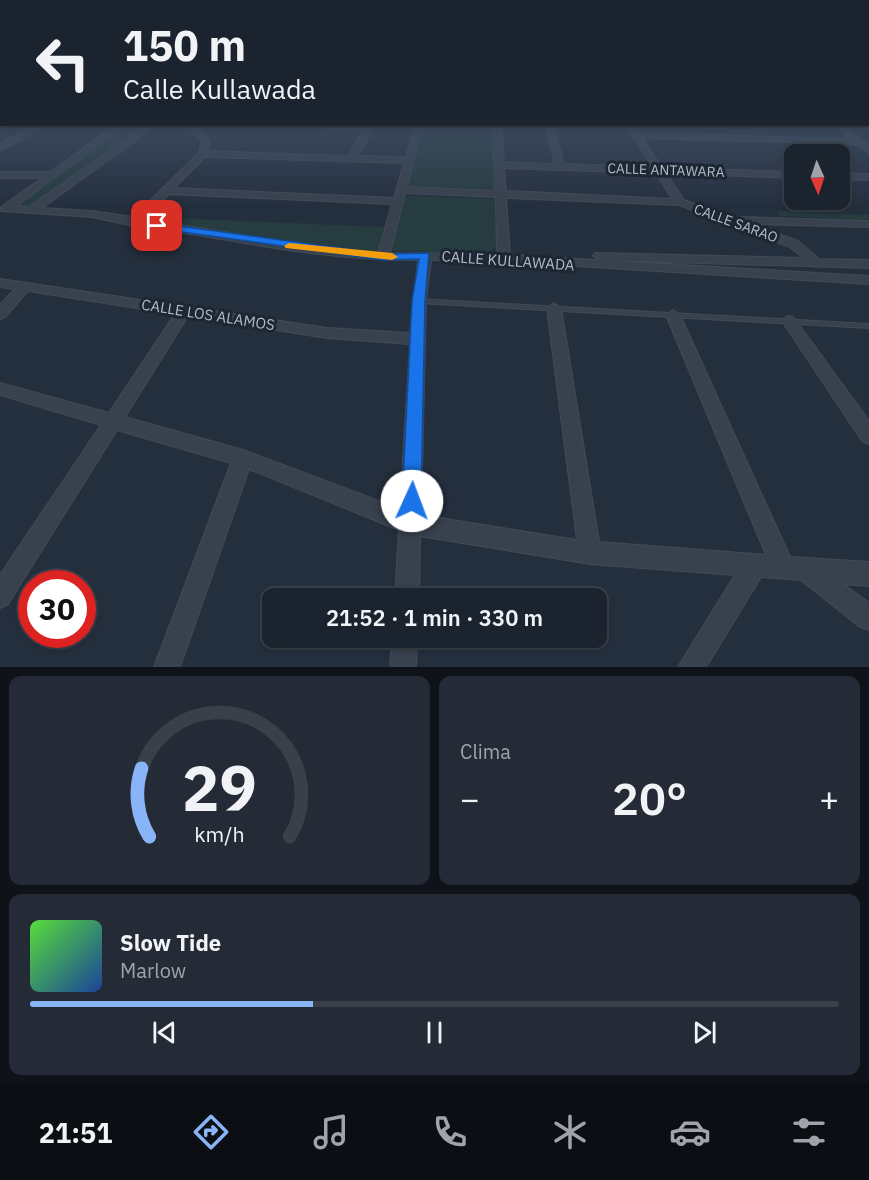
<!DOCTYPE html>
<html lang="es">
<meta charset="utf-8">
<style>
body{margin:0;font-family:"IBM Plex Sans",sans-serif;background:#242b36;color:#f1f3f6;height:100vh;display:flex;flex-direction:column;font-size:22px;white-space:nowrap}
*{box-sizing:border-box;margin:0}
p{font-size:20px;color:#a0a4aa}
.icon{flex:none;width:33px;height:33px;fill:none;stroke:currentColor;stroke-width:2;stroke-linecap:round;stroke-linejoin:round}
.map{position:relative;height:667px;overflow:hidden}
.sheet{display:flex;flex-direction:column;gap:9px;padding:9px;background:#0f1319;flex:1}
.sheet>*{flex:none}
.top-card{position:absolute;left:0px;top:0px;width:870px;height:126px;box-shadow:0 3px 9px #0003,0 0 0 2px #39404a;background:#1b232e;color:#f1f3f6;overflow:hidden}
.needle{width:39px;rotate:177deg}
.buttons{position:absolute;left:784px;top:144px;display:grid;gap:12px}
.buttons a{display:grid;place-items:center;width:66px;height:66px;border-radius:12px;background:#1b232e;box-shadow:0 3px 9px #0003,0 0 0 2px #39404a;font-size:30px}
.speed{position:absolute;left:18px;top:570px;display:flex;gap:12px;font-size:30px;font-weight:700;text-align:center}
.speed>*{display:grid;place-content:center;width:78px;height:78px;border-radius:50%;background:#1b232e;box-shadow:0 3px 9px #0003,0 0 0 2px #39404a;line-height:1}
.speed .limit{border:9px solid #d22;background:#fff;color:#111}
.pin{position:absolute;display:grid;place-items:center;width:51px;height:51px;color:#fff;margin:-26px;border-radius:12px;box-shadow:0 3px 9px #0006}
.me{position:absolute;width:66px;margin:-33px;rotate:2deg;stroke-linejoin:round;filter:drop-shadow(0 0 4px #0008)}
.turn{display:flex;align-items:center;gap:21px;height:126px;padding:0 24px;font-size:27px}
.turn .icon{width:78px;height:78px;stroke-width:2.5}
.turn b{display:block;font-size:42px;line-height:51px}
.big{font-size:45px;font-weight:600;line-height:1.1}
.sheet .tile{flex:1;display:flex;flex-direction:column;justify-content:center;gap:9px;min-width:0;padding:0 21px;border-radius:12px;background:#242b36}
.sheet .dial{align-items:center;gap:0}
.dial svg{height:156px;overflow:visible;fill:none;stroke:#39404a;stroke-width:7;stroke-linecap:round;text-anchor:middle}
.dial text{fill:#f1f3f6;stroke:none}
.song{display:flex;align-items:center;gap:18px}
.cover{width:72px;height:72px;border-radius:9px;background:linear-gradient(135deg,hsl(110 70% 55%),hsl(220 70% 35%))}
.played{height:6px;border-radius:3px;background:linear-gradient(90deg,#8ab4f8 35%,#39404a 35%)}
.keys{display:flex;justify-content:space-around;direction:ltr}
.heat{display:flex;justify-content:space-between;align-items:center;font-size:33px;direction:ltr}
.sheet .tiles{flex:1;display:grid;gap:9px;grid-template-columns:1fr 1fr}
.tile:last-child{grid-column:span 2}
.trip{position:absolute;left:262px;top:588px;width:345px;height:60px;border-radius:12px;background:#1b232e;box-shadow:0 3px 9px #0003,0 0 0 2px #39404a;font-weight:600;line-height:60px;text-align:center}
.menu{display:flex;height:96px;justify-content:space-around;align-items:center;background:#0b0e12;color:#a0a4aa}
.menu .icon{width:42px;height:42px}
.menu .on{color:#8ab4f8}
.menu b{font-size:27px;color:#f1f3f6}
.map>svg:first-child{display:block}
</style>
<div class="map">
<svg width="869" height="667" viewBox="0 0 869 667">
<rect width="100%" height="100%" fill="#242f3e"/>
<g fill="#263c3f">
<path d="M126,125H149L30,206H16Z"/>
<path d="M423,125H495L497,190L406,186Z"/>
<path d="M404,196L497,199L498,247L485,253L391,251Z"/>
<path d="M776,211L869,215V220L780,216Z"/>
<path d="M147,217L384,227L378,253L143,221Z"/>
</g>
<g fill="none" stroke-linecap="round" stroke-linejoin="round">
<path stroke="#17263c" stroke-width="2" d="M865,124L869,127"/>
<defs>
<path id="lane" d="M417,299L869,324V328L419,303L416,301Z"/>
<g id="street">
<rect x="868" y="118" width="1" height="4"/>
<path d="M37,124H48L0,151V144Z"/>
<path d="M117,124H127L16,206L29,207L148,124H158L42,208L92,211L133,217L199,153L202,141L190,128L191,124H199L198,128L210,141L208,151L349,156L363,130L254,124H375L358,156L406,157L415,124H423L407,187L495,191L493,124H501L504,162L555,164L545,124H553L564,164L653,167L625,124H633L639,133L850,139L834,124H843L869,146V154L856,144L642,138L662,168L795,172V178L666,173L684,200L737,219L742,217L869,221V227L749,224L798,241L819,259L869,260V268L599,260L593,256L595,253L804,258L790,247L679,205L506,198L510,255L869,276V284L509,262L504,265C482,258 455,260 431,260L426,301L421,515L577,540L547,308L554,303L561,308L599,542L766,555L666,315L673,310L680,315L790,557L869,562V586L843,584L869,603V630L860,627L801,580L761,577L706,667H678L735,575L590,564L420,536L419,598H395L399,530L249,469L180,667H154L231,463L117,430L8,604L0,608V575L101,425L0,395V383L109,413L175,314L28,291L5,317L0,319V305L15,289L0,287V279L327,328L410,333L418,260C324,261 231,240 138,225L134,226L92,217L1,211V207L42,178H0V172H50ZM205,157L404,163L394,198L174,188ZM504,168L656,173L672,199L506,191ZM405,193L496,197L497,254L390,253ZM169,194L392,204L378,253L292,243L144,219ZM188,316L327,338L410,344L400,509L243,450L125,417Z"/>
<path d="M840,173L869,174V180L840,179Z"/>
<path d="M789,316L794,318L869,421V444L862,441L782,321L784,318Z"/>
<path d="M392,638H417L416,667H390Z"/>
</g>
<rect id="secondary" x="868" y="114" width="1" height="6"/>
</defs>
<use href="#lane" stroke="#414a57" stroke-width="2"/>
<use href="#street" stroke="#414a57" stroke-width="2"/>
<use href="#secondary" stroke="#414a57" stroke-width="2"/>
<use href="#lane" fill="#38414e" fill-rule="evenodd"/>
<use href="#street" fill="#38414e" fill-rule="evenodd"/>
<use href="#secondary" fill="#465061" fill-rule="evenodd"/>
</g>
<linearGradient id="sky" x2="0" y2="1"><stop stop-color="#141a22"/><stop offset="0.55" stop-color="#3f4d63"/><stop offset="1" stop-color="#3f4d63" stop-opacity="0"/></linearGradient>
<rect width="869" height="206" fill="url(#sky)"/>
<path fill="#1a73e8" stroke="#114b97" stroke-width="1.5" d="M157,223L383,254L429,253L425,301L421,501L418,507L412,510L405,507L402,501L412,301L419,259L383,260L153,228V224Z"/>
<path fill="#f59e0b" d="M289,243L392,253L398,257L392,260L286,248L284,246Z"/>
<g text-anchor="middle" stroke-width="6" stroke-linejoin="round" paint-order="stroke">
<g font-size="14" fill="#b4bcc9" stroke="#1d2633">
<text transform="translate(666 170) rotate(2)" y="5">CALLE ANTAWARA</text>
<text transform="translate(736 223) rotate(20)" y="5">CALLE SARAO</text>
</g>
<g font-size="15" fill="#b4bcc9" stroke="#1d2633">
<text transform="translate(508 261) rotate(4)" y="5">CALLE KULLAWADA</text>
<text transform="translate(208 315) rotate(9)" y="5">CALLE LOS ALAMOS</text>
</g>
</g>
</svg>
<div class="buttons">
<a><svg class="needle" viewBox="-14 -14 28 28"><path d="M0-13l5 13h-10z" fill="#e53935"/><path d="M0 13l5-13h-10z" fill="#a0a4aa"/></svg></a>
</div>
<div class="speed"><div class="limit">30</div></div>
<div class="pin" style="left:157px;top:226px;background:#d93025"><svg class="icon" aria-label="arrive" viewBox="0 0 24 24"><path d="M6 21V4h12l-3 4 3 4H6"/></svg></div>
<svg class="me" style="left:412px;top:501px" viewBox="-20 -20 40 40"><circle r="19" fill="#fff"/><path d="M0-13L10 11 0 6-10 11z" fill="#1a73e8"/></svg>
<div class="trip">21:52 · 1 min · 330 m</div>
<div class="top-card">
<div class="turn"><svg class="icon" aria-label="left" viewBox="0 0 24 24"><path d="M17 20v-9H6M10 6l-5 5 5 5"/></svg><div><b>150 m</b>Calle Kullawada</div></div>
</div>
</div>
<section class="sheet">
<div class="tiles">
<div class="tile dial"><svg viewBox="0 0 100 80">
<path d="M14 69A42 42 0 1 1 86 69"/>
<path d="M14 69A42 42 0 0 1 10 34" stroke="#8ab4f8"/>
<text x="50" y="56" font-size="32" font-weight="700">29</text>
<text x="50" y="72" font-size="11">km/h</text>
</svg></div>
<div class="tile"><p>Clima</p>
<div class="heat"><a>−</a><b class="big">20°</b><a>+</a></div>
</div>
<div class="tile">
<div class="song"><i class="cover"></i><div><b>Slow Tide</b><p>Marlow</p></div></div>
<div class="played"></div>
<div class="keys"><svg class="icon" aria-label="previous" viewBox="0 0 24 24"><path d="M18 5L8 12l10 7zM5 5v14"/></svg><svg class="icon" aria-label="pause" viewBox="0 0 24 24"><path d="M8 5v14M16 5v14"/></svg><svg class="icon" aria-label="next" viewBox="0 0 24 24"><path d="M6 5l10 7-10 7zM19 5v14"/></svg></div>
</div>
</div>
</section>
<nav class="menu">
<b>21:51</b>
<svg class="icon on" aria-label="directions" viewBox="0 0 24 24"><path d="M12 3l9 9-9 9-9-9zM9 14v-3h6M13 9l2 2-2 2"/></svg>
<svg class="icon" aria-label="music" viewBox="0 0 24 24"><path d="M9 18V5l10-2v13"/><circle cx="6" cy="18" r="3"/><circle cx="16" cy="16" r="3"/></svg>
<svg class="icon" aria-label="phone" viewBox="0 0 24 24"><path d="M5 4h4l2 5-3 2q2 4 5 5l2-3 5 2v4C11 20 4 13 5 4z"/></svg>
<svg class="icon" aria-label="climate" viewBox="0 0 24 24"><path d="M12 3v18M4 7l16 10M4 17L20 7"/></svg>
<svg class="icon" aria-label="car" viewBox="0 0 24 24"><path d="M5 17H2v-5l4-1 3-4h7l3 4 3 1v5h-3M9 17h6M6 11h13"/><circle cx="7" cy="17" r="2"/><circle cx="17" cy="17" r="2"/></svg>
<svg class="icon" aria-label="filters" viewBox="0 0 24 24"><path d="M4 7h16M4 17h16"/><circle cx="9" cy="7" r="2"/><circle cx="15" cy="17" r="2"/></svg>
</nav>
